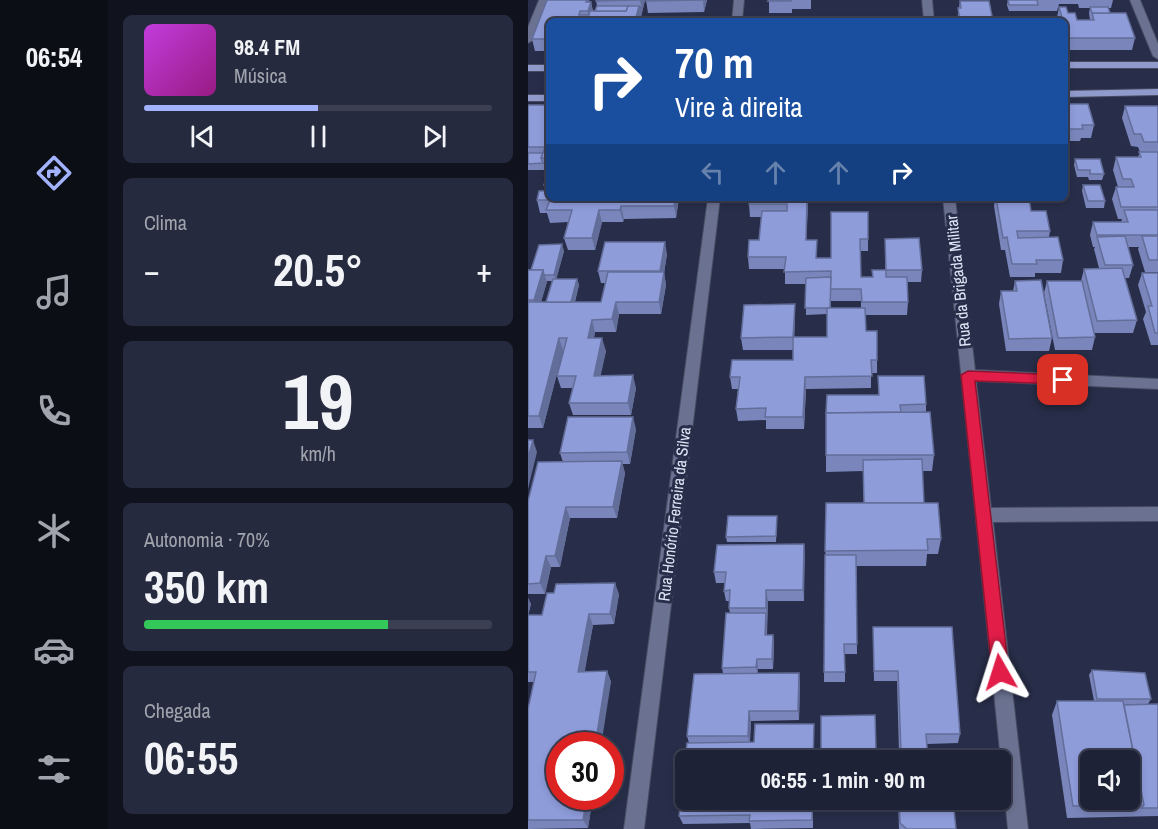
<!DOCTYPE html>
<html lang="pt">
<meta charset="utf-8">
<style>
body{margin:0;font-family:"Archivo Narrow",sans-serif;background:#262a3f;color:#f1f3f6;height:100vh;display:flex;flex-direction:column;font-size:22px;white-space:nowrap}
*{box-sizing:border-box;margin:0}
p{font-size:20px;color:#a1a4ad}
.icon{flex:none;width:33px;height:33px;fill:none;stroke:currentColor;stroke-width:2;stroke-linecap:round;stroke-linejoin:round}
.map{position:relative;flex:1;overflow:hidden}
.details{display:flex;flex-direction:column;gap:15px;padding:15px;background:#10131e;width:420px}
.details>*{flex:none}
.top-card{position:absolute;left:18px;top:18px;width:522px;height:183px;border-radius:9px;box-shadow:0 3px 9px #0003,0 0 0 2px #3c3f52;background:#1a4fa0;color:#fff;overflow:hidden}
.controls{position:absolute;left:552px;top:750px;display:grid;gap:12px}
.controls a{display:grid;place-items:center;width:60px;height:60px;border-radius:9px;background:#1e2237;box-shadow:0 3px 9px #0003,0 0 0 2px #3c3f52;font-size:30px}
.speed{position:absolute;left:18px;top:732px;display:flex;gap:12px;font-size:30px;font-weight:700;text-align:center}
.speed>*{display:grid;place-content:center;width:78px;height:78px;border-radius:50%;background:#1e2237;box-shadow:0 3px 9px #0003,0 0 0 2px #3c3f52;line-height:1}
.speed .limit{border:9px solid #d22;background:#fff;color:#111}
.pin{position:absolute;display:grid;place-items:center;width:51px;height:51px;color:#fff;margin:-26px;border-radius:12px;box-shadow:0 3px 9px #0006}
.me{position:absolute;width:66px;margin:-33px;rotate:354deg;stroke-linejoin:round;filter:drop-shadow(0 0 4px #0008)}
.turn{display:flex;align-items:center;gap:21px;height:126px;padding:0 30px;font-size:27px}
.turn .icon{width:78px;height:78px;stroke-width:2.5}
.turn b{display:block;font-size:42px;line-height:51px}
.lanes{display:flex;align-items:center;height:57px;padding:0 30px;background:#0003;justify-content:center;gap:30px;direction:ltr}
.lanes .off{opacity:.35}
.big{font-size:45px;font-weight:700;line-height:1.1}
.details .card{flex:1;display:flex;flex-direction:column;justify-content:center;gap:9px;min-width:0;padding:0 21px;border-radius:9px;background:#262a3f}
.details .dial{align-items:center;gap:0}
.dial b{font-size:78px;line-height:1}
.song{display:flex;align-items:center;gap:18px}
.cover{width:72px;height:72px;border-radius:9px;background:linear-gradient(135deg,hsl(290 70% 55%),hsl(310 70% 35%))}
.played{height:6px;border-radius:3px;background:linear-gradient(90deg,#a2b2fd 50%,#3c3f52 50%)}
.keys{display:flex;justify-content:space-around;direction:ltr}
.heat{display:flex;justify-content:space-between;align-items:center;font-size:33px;direction:ltr}
.charge{height:9px;border-radius:4px;background:linear-gradient(90deg,#34c759 70%,#3c3f52 0)}
.trip{position:absolute;left:147px;top:750px;width:336px;height:60px;border-radius:9px;background:#1e2237;box-shadow:0 3px 9px #0003,0 0 0 2px #3c3f52;font-weight:700;line-height:60px;text-align:center}
main{display:flex;flex:1;min-height:0}
.menu{display:flex;flex-direction:column;width:108px;justify-content:space-around;align-items:center;background:#0c0e16;color:#a1a4ad}
.menu .icon{width:42px;height:42px}
.menu .current{color:#a2b2fd}
.menu b{font-size:27px;color:#f1f3f6}
.map>svg:first-child{display:block}
</style>
<main>
<nav class="menu">
<b>06:54</b>
<svg class="icon current" aria-label="directions" viewBox="0 0 24 24"><path d="M12 3l9 9-9 9-9-9zM9 14v-3h6M13 9l2 2-2 2"/></svg>
<svg class="icon" aria-label="music" viewBox="0 0 24 24"><path d="M9 18V5l10-2v13"/><circle cx="6" cy="18" r="3"/><circle cx="16" cy="16" r="3"/></svg>
<svg class="icon" aria-label="phone" viewBox="0 0 24 24"><path d="M5 4h4l2 5-3 2q2 4 5 5l2-3 5 2v4C11 20 4 13 5 4z"/></svg>
<svg class="icon" aria-label="climate" viewBox="0 0 24 24"><path d="M12 3v18M4 7l16 10M4 17L20 7"/></svg>
<svg class="icon" aria-label="car" viewBox="0 0 24 24"><path d="M5 17H2v-5l4-1 3-4h7l3 4 3 1v5h-3M9 17h6M6 11h13"/><circle cx="7" cy="17" r="2"/><circle cx="17" cy="17" r="2"/></svg>
<svg class="icon" aria-label="filters" viewBox="0 0 24 24"><path d="M4 7h16M4 17h16"/><circle cx="9" cy="7" r="2"/><circle cx="15" cy="17" r="2"/></svg>
</nav>
<section class="details">
<div class="card">
<div class="song"><i class="cover"></i><div><b>98.4 FM</b><p>Música</p></div></div>
<div class="played"></div>
<div class="keys"><svg class="icon" aria-label="previous" viewBox="0 0 24 24"><path d="M18 5L8 12l10 7zM5 5v14"/></svg><svg class="icon" aria-label="pause" viewBox="0 0 24 24"><path d="M8 5v14M16 5v14"/></svg><svg class="icon" aria-label="next" viewBox="0 0 24 24"><path d="M6 5l10 7-10 7zM19 5v14"/></svg></div>
</div>
<div class="card"><p>Clima</p>
<div class="heat"><a>−</a><b class="big">20.5°</b><a>+</a></div>
</div>
<div class="card dial"><b>19</b><p>km/h</p></div>
<div class="card"><p>Autonomia · 70%</p><b class="big">350 km</b><div class="charge"></div></div>
<div class="card"><p>Chegada</p><b class="big">06:55</b></div>
</section>
<div class="map">
<svg width="630" height="829" viewBox="0 0 630 829">
<rect width="100%" height="100%" fill="#282e49"/>
<g fill="none" stroke-linecap="round" stroke-linejoin="round">
<defs>
<g id="minor">
<path d="M11,0H21L5,40L0,43V27Z"/>
<path d="M206,0H216L214,21H204Z"/>
<path d="M394,0H404L406,21H396Z"/>
<path d="M602,0H612L630,44V59L625,56Z"/>
<path d="M180,198H192L116,829H96Z"/>
<path d="M415,198H427L447,370L630,379V389L448,381L463,508L630,507V521L465,522L500,829H480Z"/>
</g>
<g id="major">
<rect x="537" y="62" width="93" height="6"/>
<rect x="0" y="65" width="21" height="6"/>
<path d="M630,89V95L537,97V91Z"/>
<rect x="0" y="95" width="21" height="6"/>
</g>
</defs>
<use href="#minor" stroke="#474b62" stroke-width="2"/>
<use href="#major" stroke="#474b62" stroke-width="2"/>
<use href="#minor" fill="#6b7291" fill-rule="evenodd"/>
<use href="#major" fill="#909bcb" fill-rule="evenodd"/>
</g>
<g fill="#7a86bb" fill-rule="evenodd">
<path d="M19,0H61L62,2H63L65,11H67L69,6L68,0H117L112,21H21V51H7L4,39Z"/>
<path d="M118,0H179L176,12L120,13Z"/>
<path d="M241,0H283V9H264V13H241Z"/>
<path d="M480,0H585L583,8H580L582,13L607,38L604,50H538L537,21H530L529,18L531,7L549,20H562L561,13L562,8H551L550,4H531L529,11H481L479,5Z"/>
<path d="M432,1L465,21H429Z"/>
<path d="M537,104L566,125L563,138H553L552,141H537Z"/>
<rect x="0" y="105" width="21" height="65"/>
<path d="M597,106H630V272H617L610,249L611,247H600L605,265L601,278H597L609,320L605,333H566L567,337L564,350H527L516,293L519,281H553L556,269L571,268L566,249L567,247H565L562,235L565,222H593L594,219H590L584,199L588,187H590L585,170L588,157H610L612,152L610,147L603,146L594,118Z"/>
<path d="M547,159L576,174L574,180H561L560,177H549L546,165Z"/>
<path d="M537,168L541,179L539,191H537Z"/>
<path d="M21,170V191H18L16,185Z"/>
<path d="M555,185L577,201L576,208H558L554,191Z"/>
<path d="M21,198H151L148,218L96,219L95,222H74L67,250H40L36,238L40,222L22,223L19,213H12L9,200Z"/>
<path d="M222,198H286V203H280L278,240L289,258H303V212L340,239V251H333V277H344V270H357V239L394,270L393,282H379L380,302L379,315H337L338,331L349,360V373H343V388L278,389L276,429H238V420L210,421L208,409L210,389H204L202,377L265,360V350H215L213,338L267,317L266,337H299V314L278,315V284H257V269H221L220,257L231,240L233,217H222L221,204ZM303,301H333V308H303Z"/>
<path d="M467,198H501L503,211L522,231L521,237L535,260L533,273H507V277H482L477,250H473L466,206Z"/>
<path d="M36,251L28,279H49L51,285L47,302H73L77,283H73L70,271L139,254L136,273L138,285L133,314H91L88,332H67L66,338L78,351L72,376L108,388L103,415H45L41,403L45,388H33L29,376L36,350H35L15,428H0V270H3ZM19,281H24L18,302H13Z"/>
<path d="M614,273H630V345H623L615,319L618,312L610,285Z"/>
<path d="M487,281L524,338L521,351H478L471,304L473,291H485Z"/>
<path d="M350,376L398,404V412L406,455L404,471H394L396,503L413,539L410,554H399L398,566H328L329,654H317V682H296L298,503H336L335,471L298,472V455L350,395Z"/>
<path d="M108,429L102,464H94L97,473L89,518H42L32,567H23L17,594H0V501L35,462L32,453Z"/>
<path d="M249,522L248,542H199L198,537Z"/>
<path d="M276,544V601H240L239,635H245L246,645L245,669H230V673H271L272,683L271,720L223,721L222,742H226L227,724H286V760H158V800H285V828L223,829L222,823L155,824L151,816L159,743H161L159,736L166,674L195,673L194,668L198,613H202L201,608L202,601H198L196,591L197,583H188L186,572L189,545Z"/>
<path d="M91,594L86,624L65,625L56,672L79,671L83,682L32,796H65L60,828L0,829V709L6,682H0V598L3,604L0,615H14Z"/>
<path d="M345,627L432,734L430,743L399,744L400,760H368L369,752H371L369,681H346Z"/>
<path d="M564,670L623,699L620,704L596,705L630,704V816L539,818L524,715L529,701H566L561,675Z"/>
<path d="M292,800H363V803H348V810L293,811Z"/>
<path d="M370,800H402L403,810L428,829H371Z"/>
</g>
<g fill="#636d99">
<path d="M59,0H61L62,4L63,2L65,14L62,21L58,2Z"/>
<path d="M112,0H117L112,21H107L111,6H113Z"/>
<path d="M175,0H179L176,12L175,1Z"/>
<path d="M147,198H151L148,218L146,206Z"/>
<path d="M279,198L280,203L278,252V240Z"/>
<path d="M93,206L96,219L95,222L92,210Z"/>
<path d="M71,210L74,222L67,250L64,238Z"/>
<path d="M137,242L139,254L136,273L138,285L133,314L131,302L134,283L132,271Z"/>
<path d="M34,244L36,251L28,281L26,275Z"/>
<path d="M15,270L19,282L10,312L6,300Z"/>
<path d="M49,279L51,285L43,315L41,308Z"/>
<path d="M88,302L91,314L88,332L84,319Z"/>
<path d="M267,304V317L266,350L265,337Z"/>
<path d="M64,320L67,332L63,351L60,338Z"/>
<path d="M31,338L35,350L15,428L11,416Z"/>
<path d="M74,338L78,351L70,388L66,376Z"/>
<path d="M105,375L108,388L103,415L100,403Z"/>
<path d="M277,377L278,389L276,429L275,417Z"/>
<path d="M105,417L108,429L102,464L99,452Z"/>
<path d="M5,440L9,452L0,489V458Z"/>
<path d="M94,461L97,473L89,518L85,507Z"/>
<path d="M38,507L42,518L32,567L27,556Z"/>
<path d="M276,544L277,555L276,601L275,590Z"/>
<path d="M18,556L23,567L17,594L12,583Z"/>
<path d="M87,583L91,594L86,624L82,614Z"/>
<path d="M238,590L240,601L239,618L238,608Z"/>
<path d="M0,598L3,604L0,616Z"/>
<path d="M238,613L239,624L238,645L237,635Z"/>
<path d="M61,614L65,625L55,682L50,672Z"/>
<path d="M245,635L246,645L245,669L244,659Z"/>
<path d="M229,659L230,669V677L228,667Z"/>
<path d="M79,671L83,682L73,746H67Z"/>
<path d="M271,673L272,683L271,720L270,711Z"/>
<path d="M221,711L223,721L221,745L220,736Z"/>
<path d="M59,796H65L60,828L55,820Z"/>
</g>
<g fill="#8e9cda" stroke="#636d99" stroke-width="1.5" fill-rule="evenodd">
<path d="M19,0H59L58,2H63L60,11H52L51,15H61L62,11H98L100,6H111L107,21H21V39H4Z"/>
<path d="M68,0H112L68,1Z"/>
<path d="M118,0H175L118,1Z"/>
<path d="M241,0H263V1H240Z"/>
<path d="M480,0H509L510,5H481Z"/>
<path d="M432,1H461L465,21H432L430,8H433Z"/>
<path d="M69,6H100L98,11H67Z"/>
<path d="M531,7H538L540,13H547L549,20H566L564,13H598L607,38H540L537,28V21H535Z"/>
<path d="M562,7H580L582,13H564Z"/>
<path d="M537,104H560L566,125H554L555,129H537Z"/>
<path d="M0,105H21V158H13L17,147H0Z"/>
<path d="M597,106H630V142H616L613,134H606Z"/>
<path d="M611,152H630V207H593L588,187H606L603,179H595L588,157H613Z"/>
<path d="M0,153H15L13,158L15,163L0,164Z"/>
<path d="M547,159H572L576,174H562V170H550Z"/>
<path d="M537,168H539L541,179H537Z"/>
<path d="M21,170V185H16Z"/>
<path d="M555,185H572L577,201H560Z"/>
<path d="M11,191H21V198H147L146,206H93L92,210H71L64,238H36L44,210H18L22,200H9Z"/>
<path d="M222,198H279L278,240H289L288,258H303V212H340V239H332L333,277H345L344,270H358L357,239L391,238L394,270H358V277H379L380,302H334L333,289H302L303,271L256,272L258,257H220L221,240H231L234,211H259V204H221Z"/>
<path d="M468,198H501L503,211H518L522,231H489L490,238L530,237L535,260H508L509,264H484L479,237L475,238Z"/>
<path d="M596,210H630V235H569L565,222H600Z"/>
<path d="M597,236L605,265H577L569,237Z"/>
<path d="M614,236H630V260H621Z"/>
<path d="M77,242H137L132,271H70Z"/>
<path d="M34,244L26,275H16L15,270H3L11,245Z"/>
<path d="M594,268L609,320L569,321L556,269Z"/>
<path d="M0,270H15L6,300H0Z"/>
<path d="M80,272H136L131,302H88L84,319L64,320L60,338H74L66,376L105,375L100,403H41L48,376H29L39,338H31L11,416H0V302H73Z"/>
<path d="M614,273H630V333H627L620,306H624Z"/>
<path d="M303,277L302,308H277L278,278Z"/>
<path d="M25,279H49L43,302H18Z"/>
<path d="M513,280L524,338L481,339L473,291H489L487,281Z"/>
<path d="M519,281H554L567,337L530,338Z"/>
<path d="M267,304L265,337H299V308H337L338,331H349V360H343L344,376L277,377L275,417H237L238,408L208,409L212,377H202L204,360H265V337L213,338L216,305Z"/>
<path d="M350,376H396L398,404L372,405L373,412L298,413L299,395H351Z"/>
<path d="M402,412L406,455H298V413Z"/>
<path d="M40,417H105L99,452L32,453Z"/>
<path d="M0,440H5L0,458Z"/>
<path d="M394,459L396,503H336L335,460Z"/>
<path d="M94,461L85,507H38L27,556H18L12,583L0,584V501L10,462Z"/>
<path d="M298,503H410L413,539H399L400,550L297,551Z"/>
<path d="M200,516H249L248,536L198,537Z"/>
<path d="M276,544L275,590H238V608H201L202,590L196,591L198,572H186L189,545Z"/>
<path d="M297,555H328L329,644H316L317,672H296Z"/>
<path d="M87,583L82,614H61L50,672L79,671L67,746H32V796H59L55,820H0V709L8,672H0V615H14L19,593H26L28,584Z"/>
<path d="M198,613H238L237,635H245L244,659H229L228,667L194,668Z"/>
<path d="M345,627H424L432,734H398L400,760H369V752H373L370,671H346Z"/>
<path d="M564,670L617,673L623,699H569Z"/>
<path d="M271,673L270,711H221L220,736H159L166,674Z"/>
<path d="M529,701H595L616,805L545,806ZM562,760H602V800H562Z"/>
<path d="M630,704V808H613L616,805L596,705Z"/>
<path d="M347,715L348,751H362V760H293V716Z"/>
<path d="M227,724H286L285,760H158V800H285L284,820L221,821L222,815L151,816L159,743L226,742Z"/>
<rect x="292" y="800" width="57" height="2"/>
<path d="M371,800H402L403,810H426L428,829H379L372,823Z"/>
</g>
<path fill="#e11d48" stroke="#92132f" stroke-width="1.5" d="M440,371L535,375L541,380L535,384L447,381L481,672L478,678L472,680L466,678L464,672L433,375Z"/>
<g text-anchor="middle" stroke-width="6" stroke-linejoin="round" paint-order="stroke">
<g font-size="16" fill="#dfe4f6" stroke="#282e49">
<text transform="translate(430 281) rotate(-96)" y="6">Rua da Brigada Militar</text>
<text transform="translate(146 514) rotate(-83)" y="6">Rua Honório Ferreira da Silva</text>
</g>
</g>
</svg>
<div class="controls">
<a><svg class="icon" aria-label="sound" viewBox="0 0 24 24"><path d="M4 9h4l5-4v14l-5-4H4zM17 9q2 3 0 6"/></svg></a>
</div>
<div class="speed"><div class="limit">30</div></div>
<div class="pin" style="left:535px;top:380px;background:#d93025"><svg class="icon" aria-label="arrive" viewBox="0 0 24 24"><path d="M6 21V4h12l-3 4 3 4H6"/></svg></div>
<svg class="me" style="left:472px;top:672px" viewBox="-20 -20 40 40"><path d="M0-17L14 15 0 8-14 15z" fill="#e11d48" stroke="#fff" stroke-width="4"/></svg>
<div class="trip">06:55 · 1 min · 90 m</div>
<div class="top-card">
<div class="turn"><svg class="icon" aria-label="right" viewBox="0 0 24 24"><path d="M7 20v-9h11M14 6l5 5-5 5"/></svg><div><b>70 m</b>Vire à direita</div></div>
<div class="lanes"><svg class="icon off" aria-label="left" viewBox="0 0 24 24"><path d="M17 20v-9H6M10 6l-5 5 5 5"/></svg><svg class="icon off" aria-label="ahead" viewBox="0 0 24 24"><path d="M12 20V5M6 11l6-6 6 6"/></svg><svg class="icon off" aria-label="ahead" viewBox="0 0 24 24"><path d="M12 20V5M6 11l6-6 6 6"/></svg><svg class="icon" aria-label="right" viewBox="0 0 24 24"><path d="M7 20v-9h11M14 6l5 5-5 5"/></svg></div>
</div>
</div>
</main>
